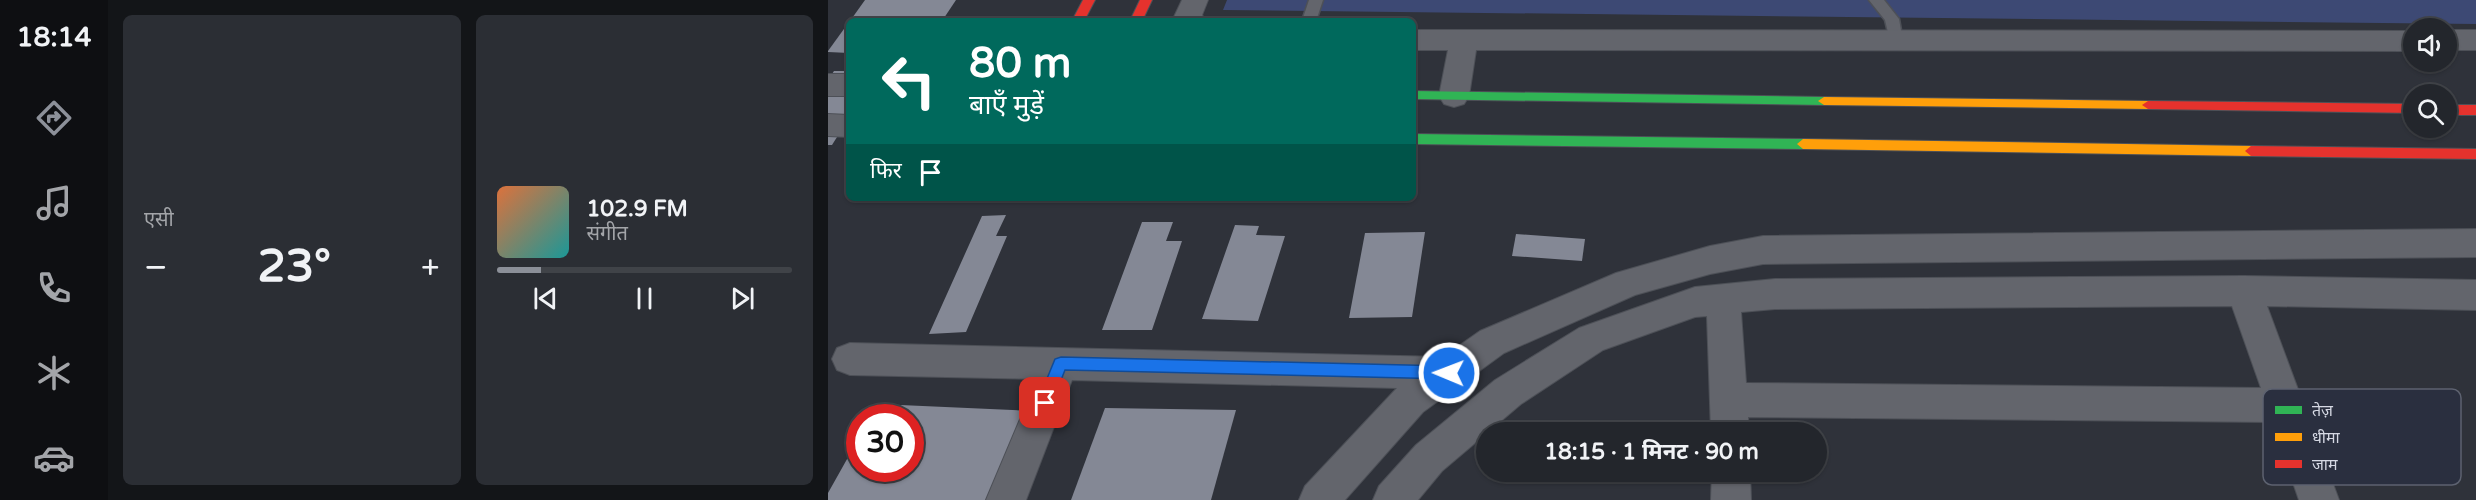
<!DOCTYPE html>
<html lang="hi">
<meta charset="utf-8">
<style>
body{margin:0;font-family:"Varela Round","Noto Sans Devanagari",sans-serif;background:#2b2e34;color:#f1f3f6;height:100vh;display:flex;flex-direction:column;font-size:22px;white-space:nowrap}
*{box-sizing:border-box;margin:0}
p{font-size:20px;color:#a3a5a9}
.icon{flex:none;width:33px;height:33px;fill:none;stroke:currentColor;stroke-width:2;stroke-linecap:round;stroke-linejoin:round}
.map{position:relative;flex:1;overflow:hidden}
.panel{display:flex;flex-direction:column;gap:15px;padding:15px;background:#131518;width:720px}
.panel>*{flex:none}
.banner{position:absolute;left:18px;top:18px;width:570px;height:183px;border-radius:9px;box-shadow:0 2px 4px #0004,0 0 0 2px #404348;background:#00695c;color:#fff;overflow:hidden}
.controls{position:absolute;left:1575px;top:18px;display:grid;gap:12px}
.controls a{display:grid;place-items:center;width:54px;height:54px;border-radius:50%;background:#23262c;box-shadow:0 2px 4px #0004,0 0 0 2px #404348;font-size:30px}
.speed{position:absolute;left:18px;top:404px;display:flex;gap:12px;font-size:30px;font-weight:700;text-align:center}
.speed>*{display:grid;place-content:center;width:78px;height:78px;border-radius:50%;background:#23262c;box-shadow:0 2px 4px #0004,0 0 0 2px #404348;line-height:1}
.speed .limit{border:9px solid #d22;background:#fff;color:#111}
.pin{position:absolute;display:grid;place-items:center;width:51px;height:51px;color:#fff;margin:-26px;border-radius:12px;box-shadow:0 3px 9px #0006}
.me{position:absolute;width:66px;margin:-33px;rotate:271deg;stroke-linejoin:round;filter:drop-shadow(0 0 4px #0008)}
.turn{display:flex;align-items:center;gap:21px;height:126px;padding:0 24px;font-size:27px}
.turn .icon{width:78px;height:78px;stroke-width:2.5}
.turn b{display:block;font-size:42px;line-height:51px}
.then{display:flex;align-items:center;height:57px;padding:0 24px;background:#0003;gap:12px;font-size:22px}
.big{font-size:45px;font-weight:700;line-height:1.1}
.panel .widget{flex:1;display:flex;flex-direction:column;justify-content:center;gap:9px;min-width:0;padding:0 21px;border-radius:9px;background:#2b2e34}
.song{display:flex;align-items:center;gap:18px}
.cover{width:72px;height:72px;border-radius:9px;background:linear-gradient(135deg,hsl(20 70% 55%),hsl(180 70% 35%))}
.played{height:6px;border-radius:3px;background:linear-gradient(90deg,#8c9099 15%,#404348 15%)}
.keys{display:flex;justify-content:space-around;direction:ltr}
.heat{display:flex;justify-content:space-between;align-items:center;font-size:33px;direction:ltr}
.panel .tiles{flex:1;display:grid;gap:15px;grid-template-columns:repeat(2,1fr)}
.trip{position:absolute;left:648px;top:422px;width:351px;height:60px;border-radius:30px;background:#23262c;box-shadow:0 2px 4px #0004,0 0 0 2px #404348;font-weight:700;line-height:60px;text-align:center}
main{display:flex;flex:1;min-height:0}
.tabs{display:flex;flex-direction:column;width:108px;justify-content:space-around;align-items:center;background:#0e0f12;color:#a3a5a9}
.tabs .icon{width:42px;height:42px}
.tabs .current{color:#8c9099}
.tabs b{font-size:27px;color:#f1f3f6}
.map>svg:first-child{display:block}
</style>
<main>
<nav class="tabs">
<b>18:14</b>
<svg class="icon current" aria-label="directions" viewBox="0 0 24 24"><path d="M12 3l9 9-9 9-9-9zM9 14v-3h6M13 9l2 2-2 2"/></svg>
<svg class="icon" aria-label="music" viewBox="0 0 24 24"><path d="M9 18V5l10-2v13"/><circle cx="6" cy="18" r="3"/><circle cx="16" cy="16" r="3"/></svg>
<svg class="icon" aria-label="phone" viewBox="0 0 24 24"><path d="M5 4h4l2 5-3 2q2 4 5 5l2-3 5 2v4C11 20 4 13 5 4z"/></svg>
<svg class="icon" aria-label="climate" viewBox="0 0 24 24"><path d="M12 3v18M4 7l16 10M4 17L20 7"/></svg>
<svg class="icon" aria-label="car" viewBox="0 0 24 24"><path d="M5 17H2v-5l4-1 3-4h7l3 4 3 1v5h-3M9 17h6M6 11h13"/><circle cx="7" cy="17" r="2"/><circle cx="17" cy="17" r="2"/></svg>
</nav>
<section class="panel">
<div class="tiles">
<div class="widget"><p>एसी</p>
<div class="heat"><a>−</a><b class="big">23°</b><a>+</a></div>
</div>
<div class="widget">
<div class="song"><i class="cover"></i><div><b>102.9 FM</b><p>संगीत</p></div></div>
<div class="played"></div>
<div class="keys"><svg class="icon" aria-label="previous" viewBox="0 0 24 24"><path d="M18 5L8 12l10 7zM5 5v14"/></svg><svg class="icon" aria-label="pause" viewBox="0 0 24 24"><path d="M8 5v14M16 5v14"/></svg><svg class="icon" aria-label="next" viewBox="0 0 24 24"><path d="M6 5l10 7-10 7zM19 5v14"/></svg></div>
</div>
</div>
</section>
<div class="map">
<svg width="1648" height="500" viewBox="0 0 1648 500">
<rect width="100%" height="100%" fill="#2f323a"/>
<path fill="#3d4974" d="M399,0H1648V24L395,10Z"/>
<g fill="#848895">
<path d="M37,0H128L116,18L22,21Z"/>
<path d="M21,22V53L0,52V51Z"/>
<path d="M6,71H21V118L4,145H0V80Z"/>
<path d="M178,215L168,236H179L138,332L101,334L154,216Z"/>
<path d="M314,222H345L338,241H354L324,330H274Z"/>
<path d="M407,225L431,226L428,235L457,236L430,321L374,319Z"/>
<path d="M597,232L584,317L521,318L537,233Z"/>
<path d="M688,234L757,239L754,261L684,256Z"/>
<path d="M50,404L206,411L166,500H0V493L32,436V468H82V417H42Z"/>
<path d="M277,408L408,410L383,500H243Z"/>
</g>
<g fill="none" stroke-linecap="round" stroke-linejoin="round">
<defs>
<g id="lane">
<path d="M481,0H495L488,21H474Z"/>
<path d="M1041,0H1056L1071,19L1075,42L1073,45H1063L1057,20Z"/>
</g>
<g id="street">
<path d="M354,0H380L374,15L378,21H349L346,17Z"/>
<path d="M585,30L1586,31V51L648,50L641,96L636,104L626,107L616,104L611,96L620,50H585Z"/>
<rect x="1618" y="30" width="30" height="20"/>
<rect x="0" y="74" width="21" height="22"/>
<path d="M0,114L21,115V137L0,136Z"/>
<path d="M1648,229V257L935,264L882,274L807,295L676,353L595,412L517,500H471L477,486L569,388L244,380L198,500H158L209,379L22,375L9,370L4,359L9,348L22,343L615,357L652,331L788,273L882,246L935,236Z"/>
<path d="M1416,276L1648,280V310L1439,306L1511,500H1471L1444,422L920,417L921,432H883L879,316L867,317L775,350L693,404L614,471L590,500H545L551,486L588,445L667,380L751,328L867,287L947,279ZM1404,306L1433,388L918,383L913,312L947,309Z"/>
<path d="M884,471H922L923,500H883Z"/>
</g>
<g id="fast">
<path d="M585,91L996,97L1002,101L996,105L585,99Z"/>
<path d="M585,134L975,139L981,144L975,149L585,144Z"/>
</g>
<g id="slow">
<path d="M996,97L1320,101L1326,105L1320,109L996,105L990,101Z"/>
<path d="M975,139L1423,146L1429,151L1423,156L975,149L969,144Z"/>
</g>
<g id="jam">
<path d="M255,0H267L256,21H244Z"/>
<path d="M312,0H324L314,21H302Z"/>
<path d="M1320,101L1586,104V113L1320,109L1314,105Z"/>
<rect x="1618" y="105" width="30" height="10"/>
<path d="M1423,146L1648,149V159L1423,156L1417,151Z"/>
</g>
</defs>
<use href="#lane" stroke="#4d5057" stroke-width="3"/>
<use href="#street" stroke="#4d5057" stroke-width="2"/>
<use href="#fast" stroke="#4d5057" stroke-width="2"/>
<use href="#slow" stroke="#4d5057" stroke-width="2"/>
<use href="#jam" stroke="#4d5057" stroke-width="2"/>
<use href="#lane" fill="#63656c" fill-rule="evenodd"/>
<use href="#street" fill="#63656c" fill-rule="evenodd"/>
<use href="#fast" fill="#30b455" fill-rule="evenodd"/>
<use href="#slow" fill="#ff9f0a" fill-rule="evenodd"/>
<use href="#jam" fill="#e5322d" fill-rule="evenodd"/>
</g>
<path fill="#1a73e8" stroke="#114b97" stroke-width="1.5" d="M233,357L621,366L626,368L628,373L626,377L621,379L237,370L222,408L217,410L212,408L209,403L227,359Z"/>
<rect x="1435" y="389" width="198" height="96" rx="9" fill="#2a2f3f" stroke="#5d6270" stroke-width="1.5"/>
<rect x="1447" y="406" width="27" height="8" fill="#30b455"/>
<rect x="1447" y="433" width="27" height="8" fill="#ff9f0a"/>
<rect x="1447" y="460" width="27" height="8" fill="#e5322d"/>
<g font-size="16" fill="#d5d8e3">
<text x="1484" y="416">तेज़</text>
<text x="1484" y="443">धीमा</text>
<text x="1484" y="470">जाम</text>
</g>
</svg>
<div class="controls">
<a><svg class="icon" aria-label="sound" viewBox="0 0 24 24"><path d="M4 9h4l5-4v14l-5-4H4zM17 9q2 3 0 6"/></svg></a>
<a><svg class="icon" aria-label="search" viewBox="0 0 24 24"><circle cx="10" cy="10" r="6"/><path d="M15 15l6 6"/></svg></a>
</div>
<div class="speed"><div class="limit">30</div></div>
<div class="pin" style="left:217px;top:403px;background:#d93025"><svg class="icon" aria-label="arrive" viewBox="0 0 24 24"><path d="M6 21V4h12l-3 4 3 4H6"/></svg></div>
<svg class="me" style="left:621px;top:373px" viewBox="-20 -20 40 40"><circle r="17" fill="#1a73e8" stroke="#fff" stroke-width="3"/><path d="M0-11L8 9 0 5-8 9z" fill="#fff"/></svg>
<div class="trip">18:15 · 1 मिनट · 90 m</div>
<div class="banner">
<div class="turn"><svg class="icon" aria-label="left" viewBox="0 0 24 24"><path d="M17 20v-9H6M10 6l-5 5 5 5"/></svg><div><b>80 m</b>बाएँ मुड़ें</div></div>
<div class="then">फिर<svg class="icon" aria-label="arrive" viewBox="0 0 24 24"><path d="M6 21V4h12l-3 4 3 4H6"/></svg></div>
</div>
</div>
</main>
